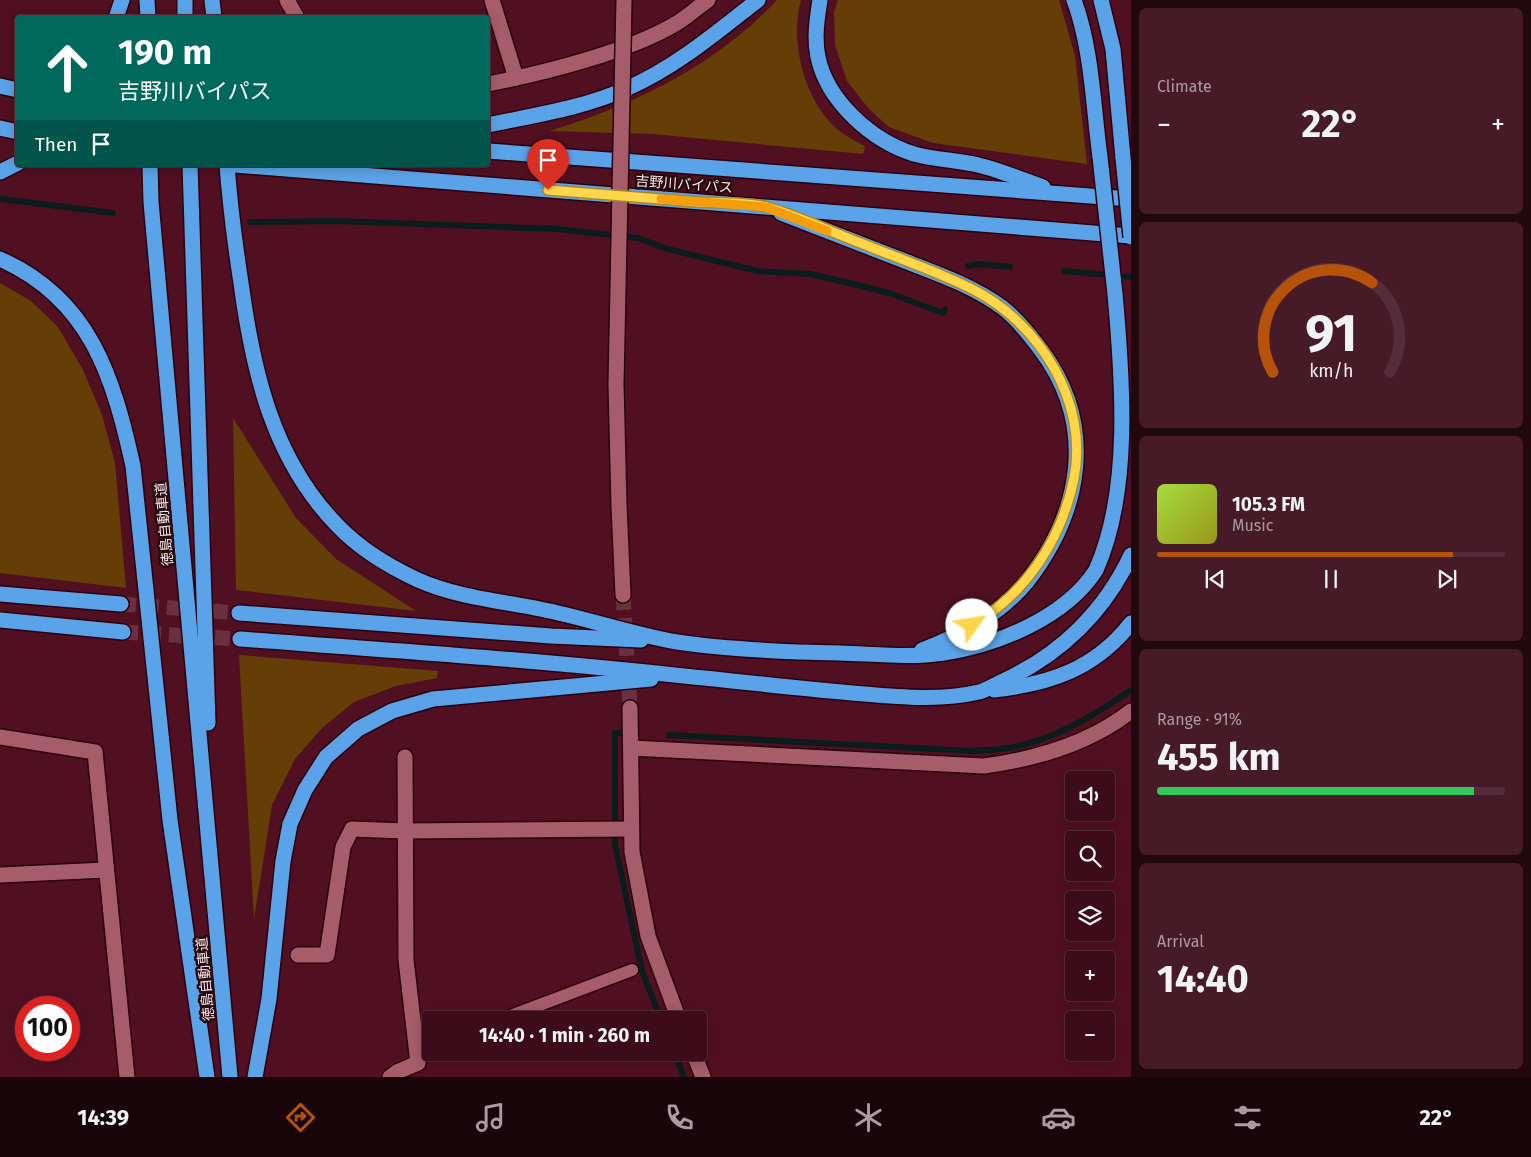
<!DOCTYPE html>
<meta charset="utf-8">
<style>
body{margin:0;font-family:"Fira Sans","Noto Sans JP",sans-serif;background:#471a27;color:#f1f3f6;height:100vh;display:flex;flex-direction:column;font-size:19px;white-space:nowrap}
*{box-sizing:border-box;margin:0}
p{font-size:16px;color:#ac9ba2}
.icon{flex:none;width:28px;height:28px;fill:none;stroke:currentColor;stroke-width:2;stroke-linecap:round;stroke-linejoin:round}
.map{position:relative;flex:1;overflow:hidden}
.sheet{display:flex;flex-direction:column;gap:8px;padding:8px;background:#21070e;width:400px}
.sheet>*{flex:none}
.top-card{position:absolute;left:15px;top:15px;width:475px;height:152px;border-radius:5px;box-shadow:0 2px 12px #0003,0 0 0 1px #552c39;background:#00695c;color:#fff;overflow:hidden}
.buttons{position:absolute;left:1065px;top:771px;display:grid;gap:10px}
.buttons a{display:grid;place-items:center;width:50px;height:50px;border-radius:5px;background:#3c0c1a;box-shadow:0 2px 12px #0003,0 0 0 1px #552c39;font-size:25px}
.speed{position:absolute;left:15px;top:996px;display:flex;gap:10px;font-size:25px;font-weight:700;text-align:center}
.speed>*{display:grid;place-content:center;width:65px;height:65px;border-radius:50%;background:#3c0c1a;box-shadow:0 2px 12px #0003,0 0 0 1px #552c39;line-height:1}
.speed .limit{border:8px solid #d22;background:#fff;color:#111}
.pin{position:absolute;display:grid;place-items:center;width:42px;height:42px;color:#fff;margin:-51px -21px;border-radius:50% 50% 50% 0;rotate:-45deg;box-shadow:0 0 5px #0007}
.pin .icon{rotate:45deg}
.me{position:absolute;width:55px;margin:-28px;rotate:58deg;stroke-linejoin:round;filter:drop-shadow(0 0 4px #0008)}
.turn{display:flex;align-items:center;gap:18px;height:105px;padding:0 20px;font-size:22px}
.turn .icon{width:65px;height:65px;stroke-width:2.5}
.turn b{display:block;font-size:35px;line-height:42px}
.then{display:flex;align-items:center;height:48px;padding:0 20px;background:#0003;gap:10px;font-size:19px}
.big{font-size:38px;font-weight:700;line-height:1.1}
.sheet .widget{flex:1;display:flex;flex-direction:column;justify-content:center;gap:8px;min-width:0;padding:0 18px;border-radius:8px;background:#471a27}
.sheet .dial{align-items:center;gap:0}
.dial svg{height:130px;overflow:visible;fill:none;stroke:#552c39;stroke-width:7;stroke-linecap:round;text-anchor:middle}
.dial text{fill:#f1f3f6;stroke:none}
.song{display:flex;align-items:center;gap:15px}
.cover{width:60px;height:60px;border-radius:8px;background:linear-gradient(135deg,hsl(80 70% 55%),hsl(60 70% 35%))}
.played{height:5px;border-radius:2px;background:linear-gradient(90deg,#b45309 85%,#552c39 85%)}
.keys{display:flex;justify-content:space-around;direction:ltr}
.heat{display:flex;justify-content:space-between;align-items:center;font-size:28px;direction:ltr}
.charge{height:8px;border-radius:4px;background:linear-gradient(90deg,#34c759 91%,#552c39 0)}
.trip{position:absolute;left:422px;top:1011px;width:285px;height:50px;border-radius:5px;background:#3c0c1a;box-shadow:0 2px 12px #0003,0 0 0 1px #552c39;font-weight:700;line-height:50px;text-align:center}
.tab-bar{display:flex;height:80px;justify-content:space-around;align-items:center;background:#18050a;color:#ac9ba2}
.tab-bar .icon{width:35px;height:35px}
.tab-bar .current{color:#b45309}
.tab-bar b{font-size:22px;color:#f1f3f6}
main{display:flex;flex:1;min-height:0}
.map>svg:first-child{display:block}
</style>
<main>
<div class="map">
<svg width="1131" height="1077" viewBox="0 0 1131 1077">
<rect width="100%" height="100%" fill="#501022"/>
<g fill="#643e06">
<path d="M777,0H801C789,43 805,105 842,133C849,138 857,142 865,146L863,154L652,134L549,131C634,105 715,66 777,0Z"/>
<path d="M838,0H1059L1075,56L1087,164L933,143L889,127L869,109L847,81L835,45L834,12Z"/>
<path d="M0,283L31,301L58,327L83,370L102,415L115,463L126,588L0,573Z"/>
<path d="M233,418L296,518L336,559L416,611L236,590Z"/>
<path d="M239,655L438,671L437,678L396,686L354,702L322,728L295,759L272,805L254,919Z"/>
</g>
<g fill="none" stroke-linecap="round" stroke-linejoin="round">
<g stroke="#0a1d1c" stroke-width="6">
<path d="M2,199L113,213"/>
<path d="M250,222L337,221L558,229L638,238L664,248L757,271L810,274L849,283L889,293L943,313L945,309"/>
<path d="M968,266L978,264L1010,267"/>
<path d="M1064,271L1131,277"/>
<path d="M620,733H615V844L642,971L661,1020"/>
<path d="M669,735L972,751C986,750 1001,750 1014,747C1056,739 1097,714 1131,690"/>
<path d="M674,1052L684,1077"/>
</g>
<path stroke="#6a3040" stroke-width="15" stroke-dasharray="15 8" stroke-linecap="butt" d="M623,595L630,708"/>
<g stroke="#6a3040" stroke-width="15" stroke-dasharray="15 8" stroke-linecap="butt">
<path d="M121,604L239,613"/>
<path d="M123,632L240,639"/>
</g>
<defs>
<g id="lane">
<path d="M500,1020L632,970"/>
<path d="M417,1052L431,1046"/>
</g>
<g id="street">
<path d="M287,0L297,18"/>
<path d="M492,0L516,78"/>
<path d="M488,84C543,73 629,52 677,23C688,16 698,7 708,0"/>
<path d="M619,505L623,595"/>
<path d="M630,708L632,852L648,936L679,1020"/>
<path d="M0,737L95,752L127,1077"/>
<path d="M631,748L984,766C1036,759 1089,744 1131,711"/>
<path d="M0,875L105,870"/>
<path d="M298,955H327L343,847L352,829L405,831L630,829"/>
<path d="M693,1052L703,1077"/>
<path d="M390,1077L397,1072L418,1063L406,960L405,757"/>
</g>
<g id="highway">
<path d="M147,0L148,18"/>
<path d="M185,0V18"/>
<path d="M212,0L214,18"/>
<path d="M820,0C817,19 814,38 818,57C827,101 872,141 914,154C936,160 959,160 982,166C1002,171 1023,180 1043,187"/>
<path d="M1074,0C1092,49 1093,105 1100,157"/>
<path d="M1101,0L1113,49L1123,158"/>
<path d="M116,18L122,0"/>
<path d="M0,86L18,90"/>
<path d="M488,125C535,115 584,108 628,88C676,67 717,32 758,0"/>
<path d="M0,128L18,132"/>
<path d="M488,151L1131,199"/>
<path d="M150,165L151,202L230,1077"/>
<path d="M190,165L208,723"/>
<path d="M227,165C230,205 235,244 241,283C253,372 273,460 338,526C359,548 390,567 418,580C456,597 500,601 540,609C586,618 631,634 677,642C730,650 787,652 840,653C875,654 910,658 944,653C998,645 1066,617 1096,570C1131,492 1123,382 1115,294"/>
<path d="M235,165L1131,236"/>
<path d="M0,172L18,163"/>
<path d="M781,213C820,228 859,243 897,258C933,272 972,285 1003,308C1018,320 1030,335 1041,350C1097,425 1082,512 1026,583C1000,614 959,636 922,650"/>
<path d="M0,259C90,299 113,376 133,466L170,820L207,1077"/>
<path d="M0,594L121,604"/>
<path d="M239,613L551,636L641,640"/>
<path d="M0,620L123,632"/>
<path d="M240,639C388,650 536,660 684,676C744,682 804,689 864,694C903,697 940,701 979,692C987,690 996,684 1005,680C1061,654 1105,611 1131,555"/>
<path d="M994,690C1050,684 1095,669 1131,623"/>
<path d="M255,1077L269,999L283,861L290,824L305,790L326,757L358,729L392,711L433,699L651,679"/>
</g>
</defs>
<use href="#lane" stroke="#2e000d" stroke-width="15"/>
<use href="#street" stroke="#2e000d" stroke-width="18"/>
<use href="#highway" stroke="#2e000d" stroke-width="18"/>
<use href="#lane" stroke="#a55d6a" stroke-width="12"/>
<use href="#street" stroke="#a55d6a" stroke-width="15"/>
<use href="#highway" stroke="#5ba3e8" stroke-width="15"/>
<defs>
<path id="street-bridge" d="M619,505L616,384L624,0"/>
<g id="highway-bridge">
<path d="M1100,157L1115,294"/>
<path d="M1123,158L1131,237"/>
</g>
</defs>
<use href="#street-bridge" stroke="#2e000d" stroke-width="18" stroke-linecap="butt"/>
<use href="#highway-bridge" stroke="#2e000d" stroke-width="18" stroke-linecap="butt"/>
<use href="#street-bridge" stroke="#a55d6a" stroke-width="15"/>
<use href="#highway-bridge" stroke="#5ba3e8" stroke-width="15"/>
</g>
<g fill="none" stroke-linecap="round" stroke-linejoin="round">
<defs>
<path id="route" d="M548,190C598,194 648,198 698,202C720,203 746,202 767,207C799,216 831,232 863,244C900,259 939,272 974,290C1040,324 1089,403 1074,478C1062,539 1026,594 972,625"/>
</defs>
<use href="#route" stroke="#a68a30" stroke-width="12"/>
<use href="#route" stroke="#ffd54a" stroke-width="9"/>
<path stroke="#f59e0b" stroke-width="9" d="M661,199L766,207L827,231"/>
</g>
<g text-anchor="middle" stroke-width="5" stroke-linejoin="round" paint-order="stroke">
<g font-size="14" fill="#fae8ea" stroke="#260a10">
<text transform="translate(684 184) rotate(4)" y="5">吉野川バイパス</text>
<text transform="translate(164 524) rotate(-95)" y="5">徳島自動車道</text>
<text transform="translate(205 979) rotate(-95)" y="5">徳島自動車道</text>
</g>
</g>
</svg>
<div class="buttons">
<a><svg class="icon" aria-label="sound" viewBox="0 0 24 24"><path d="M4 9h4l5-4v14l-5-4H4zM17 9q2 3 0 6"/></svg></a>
<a><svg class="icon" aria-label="search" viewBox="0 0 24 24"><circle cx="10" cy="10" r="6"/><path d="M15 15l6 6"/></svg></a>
<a><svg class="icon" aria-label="layers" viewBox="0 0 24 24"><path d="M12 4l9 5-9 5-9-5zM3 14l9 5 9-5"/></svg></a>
<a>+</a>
<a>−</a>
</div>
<div class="speed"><div class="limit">100</div></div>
<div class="pin" style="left:548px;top:190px;background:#d93025"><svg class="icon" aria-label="arrive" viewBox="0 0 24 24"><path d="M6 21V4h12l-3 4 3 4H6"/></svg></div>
<svg class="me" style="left:972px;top:625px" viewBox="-20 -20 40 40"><circle r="19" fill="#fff"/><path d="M0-13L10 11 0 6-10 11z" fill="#ffd54a"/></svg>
<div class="trip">14:40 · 1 min · 260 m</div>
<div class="top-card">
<div class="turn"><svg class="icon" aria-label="ahead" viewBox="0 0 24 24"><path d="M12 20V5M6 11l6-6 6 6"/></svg><div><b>190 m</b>吉野川バイパス</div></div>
<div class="then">Then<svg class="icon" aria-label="arrive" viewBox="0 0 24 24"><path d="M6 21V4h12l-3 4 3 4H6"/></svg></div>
</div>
</div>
<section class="sheet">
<div class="widget"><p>Climate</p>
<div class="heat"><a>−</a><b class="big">22°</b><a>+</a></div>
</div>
<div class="widget dial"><svg viewBox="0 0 100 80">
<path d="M14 69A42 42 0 1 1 86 69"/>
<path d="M14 69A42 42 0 0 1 75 14" stroke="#b45309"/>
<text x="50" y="56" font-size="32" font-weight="700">91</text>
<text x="50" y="72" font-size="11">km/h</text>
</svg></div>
<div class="widget">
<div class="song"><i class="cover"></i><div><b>105.3 FM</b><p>Music</p></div></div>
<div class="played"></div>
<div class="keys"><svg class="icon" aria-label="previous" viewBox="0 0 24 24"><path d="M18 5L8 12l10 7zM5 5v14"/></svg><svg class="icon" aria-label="pause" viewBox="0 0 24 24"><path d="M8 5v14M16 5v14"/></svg><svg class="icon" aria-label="next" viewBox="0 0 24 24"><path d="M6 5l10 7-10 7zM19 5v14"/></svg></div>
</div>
<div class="widget"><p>Range · 91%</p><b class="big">455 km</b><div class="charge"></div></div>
<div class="widget"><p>Arrival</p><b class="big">14:40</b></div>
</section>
</main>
<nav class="tab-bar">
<b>14:39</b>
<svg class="icon current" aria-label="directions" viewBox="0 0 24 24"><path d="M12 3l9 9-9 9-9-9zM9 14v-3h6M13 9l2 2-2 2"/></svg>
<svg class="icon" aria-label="music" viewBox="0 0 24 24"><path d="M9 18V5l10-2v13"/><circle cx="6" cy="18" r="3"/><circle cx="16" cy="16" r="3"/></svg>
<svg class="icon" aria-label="phone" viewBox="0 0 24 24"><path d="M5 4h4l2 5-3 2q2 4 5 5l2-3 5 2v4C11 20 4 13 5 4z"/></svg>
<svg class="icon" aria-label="climate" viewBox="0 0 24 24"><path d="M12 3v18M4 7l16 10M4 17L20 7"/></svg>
<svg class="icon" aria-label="car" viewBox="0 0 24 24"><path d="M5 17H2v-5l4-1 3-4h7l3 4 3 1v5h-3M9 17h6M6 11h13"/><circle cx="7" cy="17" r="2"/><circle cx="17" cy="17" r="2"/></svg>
<svg class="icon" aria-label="filters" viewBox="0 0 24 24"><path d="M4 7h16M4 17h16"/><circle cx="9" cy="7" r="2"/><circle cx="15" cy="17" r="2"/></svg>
<b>22°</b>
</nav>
